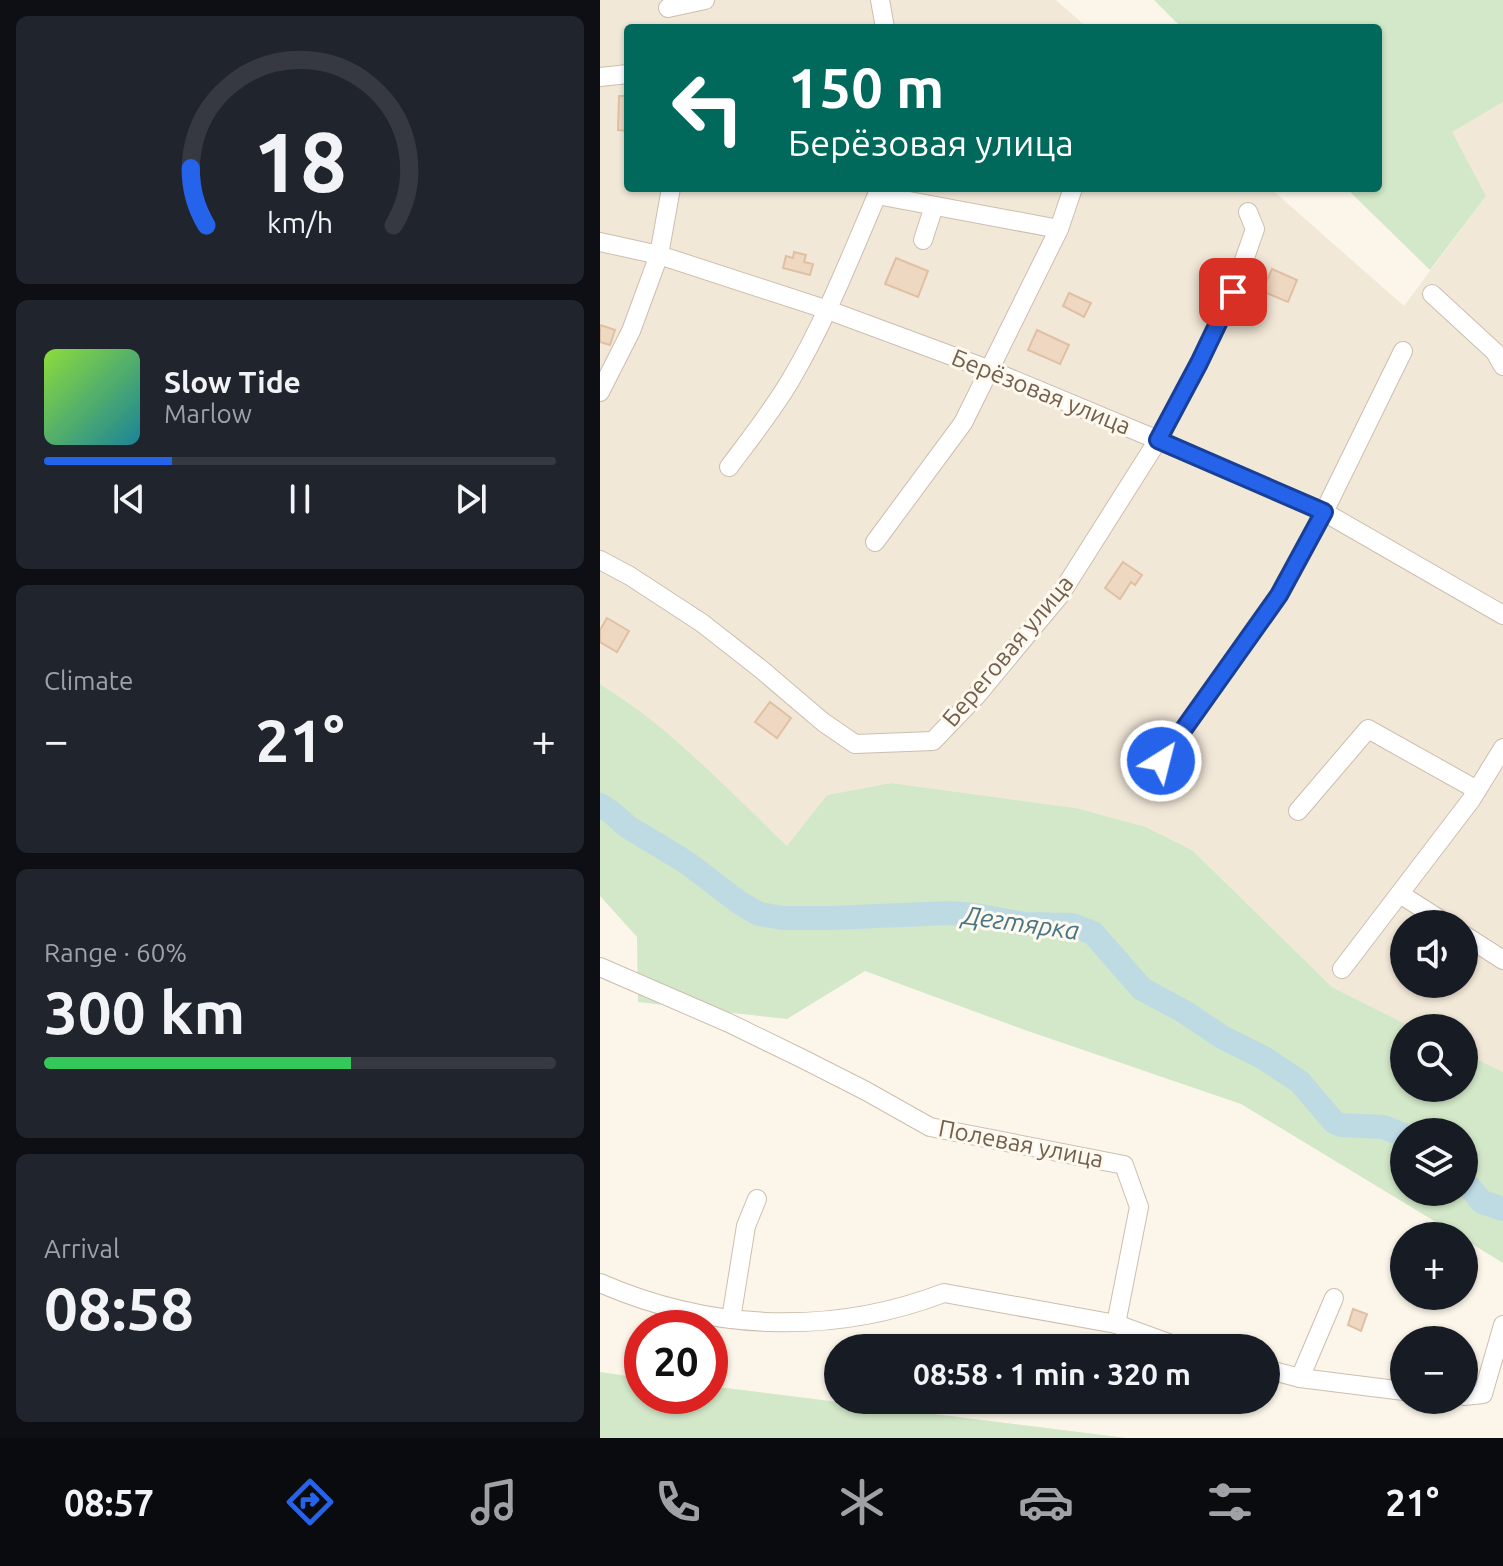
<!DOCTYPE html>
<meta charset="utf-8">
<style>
body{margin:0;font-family:Ubuntu,sans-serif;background:#20242c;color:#f1f3f6;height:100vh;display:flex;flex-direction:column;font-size:30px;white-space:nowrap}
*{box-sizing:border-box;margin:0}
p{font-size:26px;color:#9ea1a6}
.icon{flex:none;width:44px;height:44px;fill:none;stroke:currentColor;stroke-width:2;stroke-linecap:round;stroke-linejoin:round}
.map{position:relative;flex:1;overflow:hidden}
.panel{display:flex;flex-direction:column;gap:16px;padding:16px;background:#0d0f14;width:600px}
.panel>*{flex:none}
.hud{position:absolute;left:24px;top:24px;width:758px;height:168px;border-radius:8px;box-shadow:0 2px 6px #0004;background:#00695c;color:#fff;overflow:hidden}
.buttons{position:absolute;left:790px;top:910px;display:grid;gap:16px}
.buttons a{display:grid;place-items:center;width:88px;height:88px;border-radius:50%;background:#171b24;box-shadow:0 2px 6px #0004;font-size:40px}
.speed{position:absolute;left:24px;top:1310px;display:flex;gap:16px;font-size:40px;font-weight:700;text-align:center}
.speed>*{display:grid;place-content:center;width:104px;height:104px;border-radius:50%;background:#171b24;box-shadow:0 2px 6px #0004;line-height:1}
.speed .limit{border:12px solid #d22;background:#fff;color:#111}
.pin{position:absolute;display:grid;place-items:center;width:68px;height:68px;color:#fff;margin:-34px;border-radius:16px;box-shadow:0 4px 12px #0006}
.me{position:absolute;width:88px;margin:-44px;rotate:36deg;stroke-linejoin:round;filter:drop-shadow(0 0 6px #0008)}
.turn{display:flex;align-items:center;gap:28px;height:168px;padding:0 32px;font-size:36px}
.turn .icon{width:104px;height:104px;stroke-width:2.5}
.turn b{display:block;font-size:56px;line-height:68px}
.big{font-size:60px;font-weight:700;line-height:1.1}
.panel .card{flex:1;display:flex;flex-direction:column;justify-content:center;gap:12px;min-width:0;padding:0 28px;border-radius:12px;background:#20242c}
.panel .dial{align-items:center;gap:0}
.dial svg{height:208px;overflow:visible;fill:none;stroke:#363941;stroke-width:7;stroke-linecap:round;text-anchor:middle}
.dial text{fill:#f1f3f6;stroke:none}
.song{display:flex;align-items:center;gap:24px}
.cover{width:96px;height:96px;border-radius:12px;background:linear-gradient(135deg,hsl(90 70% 55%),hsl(190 70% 35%))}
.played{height:8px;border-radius:4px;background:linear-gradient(90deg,#2563eb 25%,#363941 25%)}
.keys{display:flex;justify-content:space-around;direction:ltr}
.heat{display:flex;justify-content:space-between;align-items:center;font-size:44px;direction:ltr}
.charge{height:12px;border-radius:6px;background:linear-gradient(90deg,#34c759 60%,#363941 0)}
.trip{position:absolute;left:224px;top:1334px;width:456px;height:80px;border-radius:40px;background:#171b24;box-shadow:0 2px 6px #0004;font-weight:700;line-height:80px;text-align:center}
.tabs{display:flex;height:128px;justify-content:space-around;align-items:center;background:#090b0e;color:#9ea1a6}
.tabs .icon{width:56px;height:56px}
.tabs .selected{color:#2563eb}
.tabs b{font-size:36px;color:#f1f3f6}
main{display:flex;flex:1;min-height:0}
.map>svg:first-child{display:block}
</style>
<main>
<section class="panel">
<div class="card dial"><svg viewBox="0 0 100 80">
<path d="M14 69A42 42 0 1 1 86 69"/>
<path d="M14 69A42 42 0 0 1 8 47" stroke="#2563eb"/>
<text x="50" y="56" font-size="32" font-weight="700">18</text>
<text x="50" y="72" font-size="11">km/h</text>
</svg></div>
<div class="card">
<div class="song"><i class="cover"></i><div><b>Slow Tide</b><p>Marlow</p></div></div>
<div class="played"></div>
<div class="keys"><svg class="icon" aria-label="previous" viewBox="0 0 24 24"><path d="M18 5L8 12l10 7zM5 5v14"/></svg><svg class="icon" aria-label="pause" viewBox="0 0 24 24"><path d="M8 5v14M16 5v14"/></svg><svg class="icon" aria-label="next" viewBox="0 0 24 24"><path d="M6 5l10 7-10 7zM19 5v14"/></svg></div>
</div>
<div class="card"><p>Climate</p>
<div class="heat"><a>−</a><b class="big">21°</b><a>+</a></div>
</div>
<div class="card"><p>Range · 60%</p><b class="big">300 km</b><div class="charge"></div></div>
<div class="card"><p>Arrival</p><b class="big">08:58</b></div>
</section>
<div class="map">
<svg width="903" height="1438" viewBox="0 0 903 1438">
<rect width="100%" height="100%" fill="#fbf6e9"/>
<path fill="#f2e8d8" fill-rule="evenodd" d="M0,0H456L488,28H28V188H670L804,306L886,196L851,132L903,102V1072L864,1053V1028H814L732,987L592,850L546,827L476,808L291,783L227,795L187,847L95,760L28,702L0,684ZM804,924H864V984H804Z"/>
<g fill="#d2e8c8" fill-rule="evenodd">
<path d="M554,0H903V102L852,132L886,196L830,270L746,188H778V28H582Z"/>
<path d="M0,684C70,727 128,790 187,846L227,795L291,783L476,808L546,827L592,850L732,987L814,1028H804V1088H864V1053L903,1072V1263L864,1239V1236H859L641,1104L422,1029L265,971L187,1019L38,1002L37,937L0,896ZM804,1132H864V1192H804Z"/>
<path d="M0,1372L42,1378V1396H110V1386L527,1438H0Z"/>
</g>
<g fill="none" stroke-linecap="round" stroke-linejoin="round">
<g stroke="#bedbe4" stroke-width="24">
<path d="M0,805L11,812L28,827L86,862L140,903L159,914L183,918H232L350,913L375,915L424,924L472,925L493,933L542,989L583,1011L622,1037L664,1058L700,1082L734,1122L741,1125L783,1127L804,1135"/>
<path d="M864,1181L882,1202L903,1209"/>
</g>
</g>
<g fill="#efd8c2" stroke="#e0c0a4" stroke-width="2">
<path d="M19,96H28V131L18,130Z"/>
<path d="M194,252L206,255L204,262L213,264L210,275L183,268L186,256L193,258Z"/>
<path d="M296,258L328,271L318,297L285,284Z"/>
<path d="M672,269L697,280L688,302L662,291Z"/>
<path d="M469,293L491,303L484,317L463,306Z"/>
<path d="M0,325L15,330L10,345L0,342Z"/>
<path d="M437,330L469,345L460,364L428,350Z"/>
<path d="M523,562L542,575L535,585L531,582L520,599L505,588Z"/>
<path d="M7,618L29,631L17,652L0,642V630Z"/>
<path d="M170,702L191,718L177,738L155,722Z"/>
<path d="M753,1309L767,1314L761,1331L748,1325Z"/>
</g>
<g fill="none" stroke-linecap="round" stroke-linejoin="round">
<defs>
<g id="minor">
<path d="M280,0L285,28"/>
<path d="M68,8L105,0"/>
<path d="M0,77L28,74"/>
<path d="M277,195L459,229"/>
<path d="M323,240L334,206"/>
<path d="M0,242L59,255L228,310L390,370L558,440L724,512L903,615"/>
<path d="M832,294L895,352L903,366"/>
<path d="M0,392L31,331L59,255L71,188"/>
<path d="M129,467C150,439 172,411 190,381C225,322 250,258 277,195L278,188"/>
<path d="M275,542L363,423L459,229L473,188"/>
<path d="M0,560L30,576L102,623L162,670L223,722L255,744L333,741L377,695L460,595L558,440L599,363L633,292L655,229L648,212"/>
<path d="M561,761L679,595L724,512L803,351"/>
<path d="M698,811L768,729L877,790"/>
<path d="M800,894L847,924"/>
<path d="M864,935L903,960"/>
<path d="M0,967L129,1023L201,1058L266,1091L330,1127L524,1165L539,1207L516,1324"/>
<path d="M742,969L871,800L903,748"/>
<path d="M0,1283C110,1331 231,1336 344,1293L516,1324L582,1348"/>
<path d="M131,1319L146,1226L157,1199"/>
<path d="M666,1369L700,1378L804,1391"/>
<path d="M700,1378L734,1298"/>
<path d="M864,1396L883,1394L903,1325"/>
</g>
</defs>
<use href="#minor" stroke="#cdbeaf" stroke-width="20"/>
<use href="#minor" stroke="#fff" stroke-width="18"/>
</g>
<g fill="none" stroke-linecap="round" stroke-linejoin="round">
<defs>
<path id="route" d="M561,761L679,595L724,512L558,440L599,363L633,292"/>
</defs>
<use href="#route" stroke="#184099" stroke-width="20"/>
<use href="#route" stroke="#2563eb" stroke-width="14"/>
</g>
<g text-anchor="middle" stroke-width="6" stroke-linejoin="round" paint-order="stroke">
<g font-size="24" fill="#745f4e" stroke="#fef9ef">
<text transform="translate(441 392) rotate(22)" y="8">Берёзовая улица</text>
<text transform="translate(408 651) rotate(-50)" y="8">Береговая улица</text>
<text transform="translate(421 1144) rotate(11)" y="8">Полевая улица</text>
</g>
<g font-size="26" font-style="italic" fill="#497685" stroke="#fef9ef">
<text transform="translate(421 923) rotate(8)" y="9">Дегтярка</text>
</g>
</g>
</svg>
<div class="buttons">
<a><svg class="icon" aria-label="sound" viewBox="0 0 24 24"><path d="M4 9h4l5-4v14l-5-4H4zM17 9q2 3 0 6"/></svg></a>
<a><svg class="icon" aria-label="search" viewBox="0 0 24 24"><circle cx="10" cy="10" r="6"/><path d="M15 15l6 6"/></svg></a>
<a><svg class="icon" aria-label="layers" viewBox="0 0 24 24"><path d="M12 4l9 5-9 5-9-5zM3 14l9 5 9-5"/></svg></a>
<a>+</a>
<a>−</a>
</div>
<div class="speed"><div class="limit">20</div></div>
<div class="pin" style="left:633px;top:292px;background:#d93025"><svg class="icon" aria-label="arrive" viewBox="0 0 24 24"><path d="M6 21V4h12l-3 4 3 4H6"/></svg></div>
<svg class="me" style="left:561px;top:761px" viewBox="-20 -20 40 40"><circle r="17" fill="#2563eb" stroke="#fff" stroke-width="3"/><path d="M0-11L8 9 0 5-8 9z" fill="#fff"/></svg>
<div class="trip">08:58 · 1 min · 320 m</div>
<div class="hud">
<div class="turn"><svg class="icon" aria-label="left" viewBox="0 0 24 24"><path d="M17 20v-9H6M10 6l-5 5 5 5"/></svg><div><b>150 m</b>Берёзовая улица</div></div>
</div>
</div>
</main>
<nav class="tabs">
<b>08:57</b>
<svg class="icon selected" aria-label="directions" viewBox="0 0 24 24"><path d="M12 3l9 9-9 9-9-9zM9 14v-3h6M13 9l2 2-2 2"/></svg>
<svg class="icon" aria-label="music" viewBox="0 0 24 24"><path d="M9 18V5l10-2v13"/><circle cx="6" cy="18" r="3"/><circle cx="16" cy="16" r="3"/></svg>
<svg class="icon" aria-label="phone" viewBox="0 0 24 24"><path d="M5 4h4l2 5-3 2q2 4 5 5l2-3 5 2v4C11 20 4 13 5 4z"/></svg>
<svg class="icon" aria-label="climate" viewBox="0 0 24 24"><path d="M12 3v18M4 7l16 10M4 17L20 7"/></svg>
<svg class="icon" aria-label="car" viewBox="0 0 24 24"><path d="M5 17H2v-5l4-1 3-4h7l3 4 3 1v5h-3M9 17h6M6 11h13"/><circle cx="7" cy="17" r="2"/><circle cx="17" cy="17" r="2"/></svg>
<svg class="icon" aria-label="filters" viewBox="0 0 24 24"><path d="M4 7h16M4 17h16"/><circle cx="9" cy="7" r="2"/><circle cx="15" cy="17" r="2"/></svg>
<b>21°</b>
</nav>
